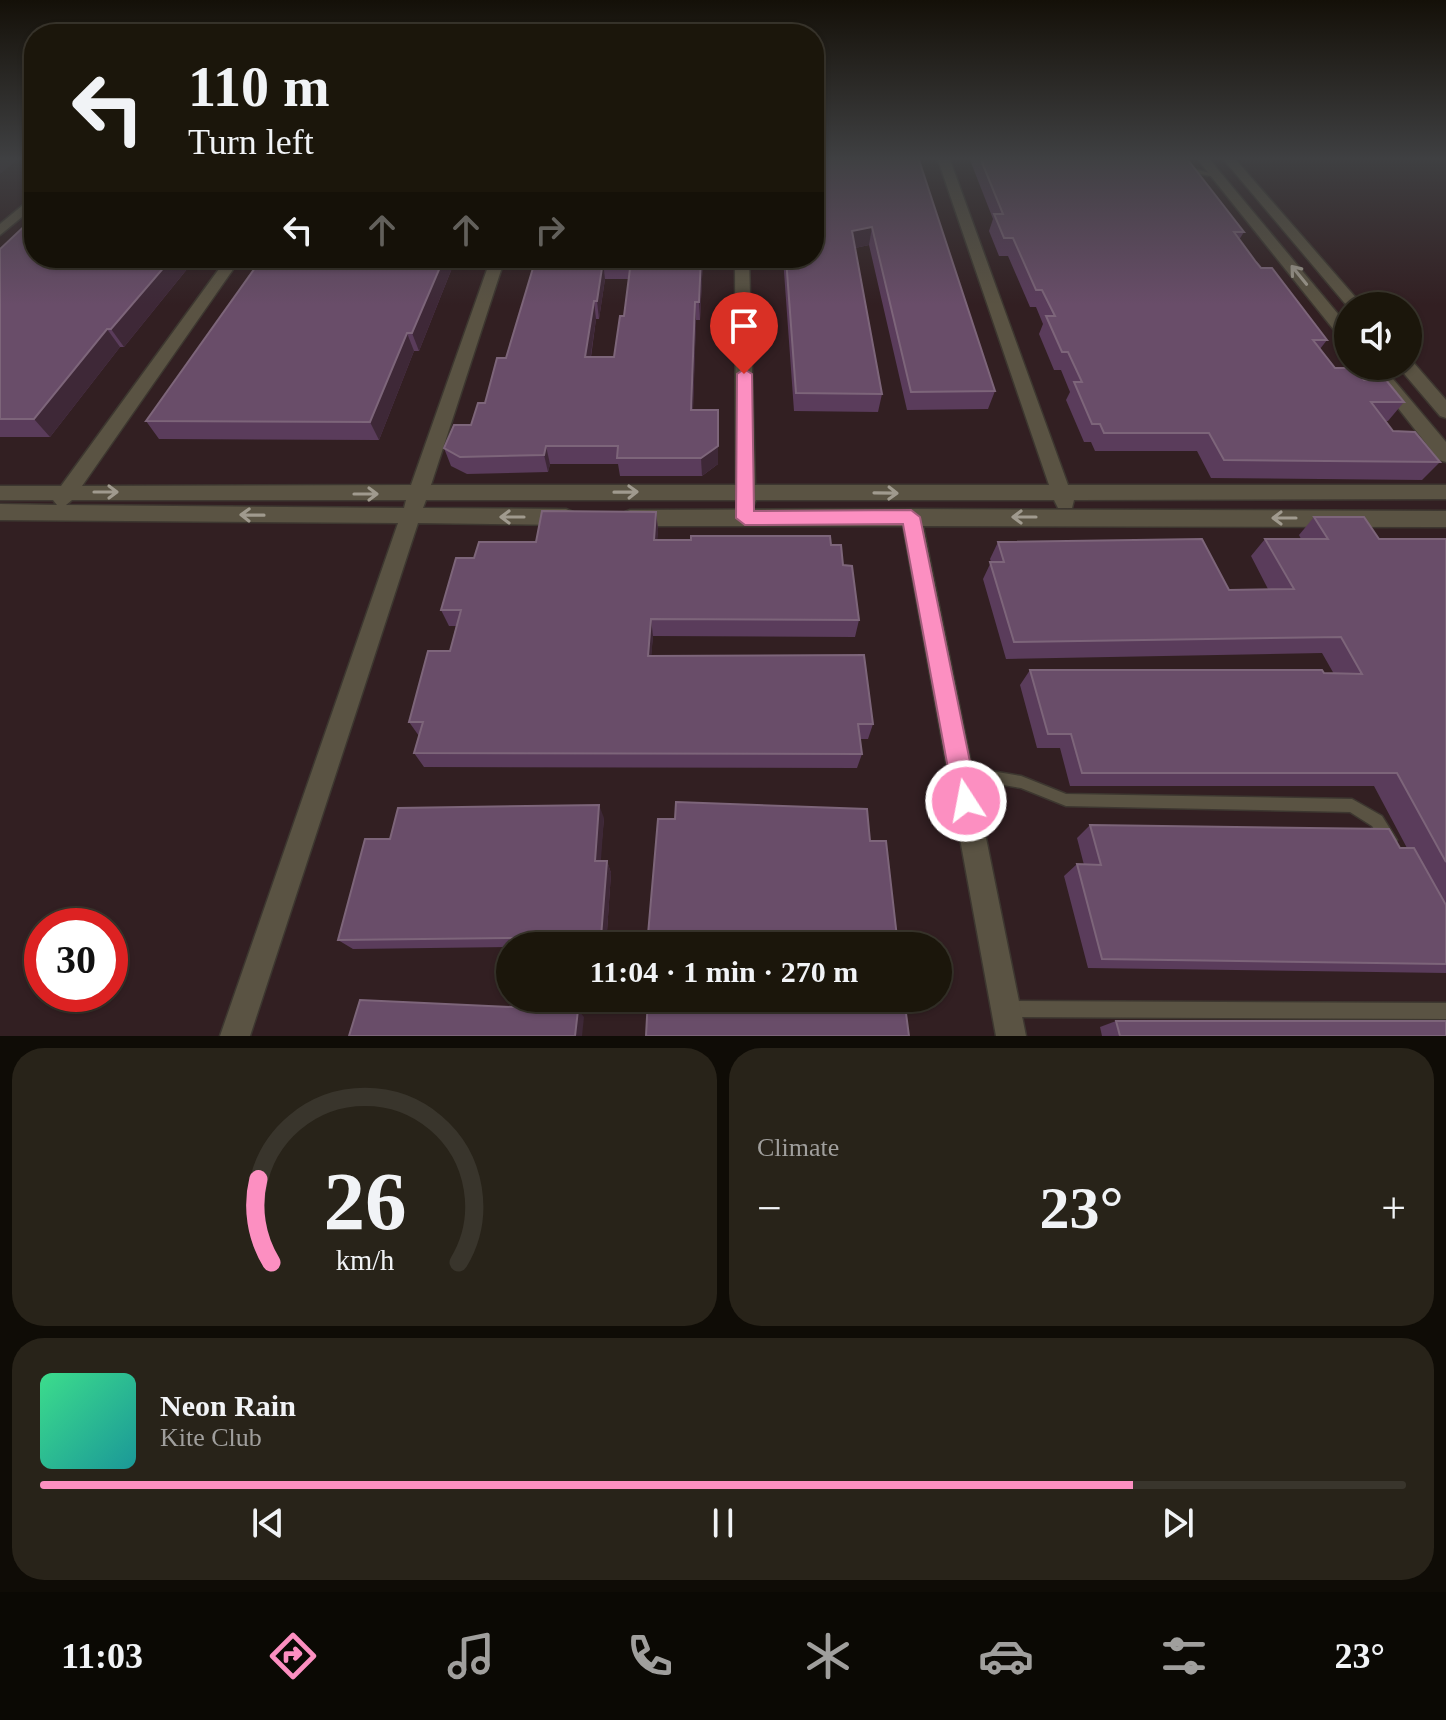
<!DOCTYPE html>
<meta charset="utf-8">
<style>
body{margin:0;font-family:"Times New Roman",serif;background:#282319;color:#f1f3f6;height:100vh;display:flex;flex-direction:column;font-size:30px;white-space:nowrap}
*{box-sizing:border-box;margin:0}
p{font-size:26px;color:#a09f9d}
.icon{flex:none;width:44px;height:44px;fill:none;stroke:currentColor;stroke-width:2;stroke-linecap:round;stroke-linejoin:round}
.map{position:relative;height:1036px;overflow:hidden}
.details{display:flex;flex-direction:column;gap:12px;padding:12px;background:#0f0c06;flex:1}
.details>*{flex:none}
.hud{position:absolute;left:24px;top:24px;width:800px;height:244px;border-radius:32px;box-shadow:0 2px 6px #0004,0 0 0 2px #39352c;background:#1b160b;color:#f1f3f6;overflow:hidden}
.buttons{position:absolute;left:1334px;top:292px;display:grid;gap:16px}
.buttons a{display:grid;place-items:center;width:88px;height:88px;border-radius:50%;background:#1b160b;box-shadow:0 2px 6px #0004,0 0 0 2px #39352c;font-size:40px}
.speed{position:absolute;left:24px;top:908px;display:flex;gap:16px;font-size:40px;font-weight:700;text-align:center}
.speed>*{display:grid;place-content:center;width:104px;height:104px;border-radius:50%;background:#1b160b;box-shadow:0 2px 6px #0004,0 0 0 2px #39352c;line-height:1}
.speed .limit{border:12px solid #d22;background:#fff;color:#111}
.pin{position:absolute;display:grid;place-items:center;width:68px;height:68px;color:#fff;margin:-82px -34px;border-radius:50% 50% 50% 0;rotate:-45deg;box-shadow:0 0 8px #0007}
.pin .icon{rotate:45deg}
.me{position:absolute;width:88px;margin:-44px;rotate:349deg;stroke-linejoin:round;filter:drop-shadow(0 0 6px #0008)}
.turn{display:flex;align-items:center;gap:28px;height:168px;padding:0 32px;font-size:36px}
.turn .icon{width:104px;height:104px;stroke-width:2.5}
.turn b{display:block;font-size:56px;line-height:68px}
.lanes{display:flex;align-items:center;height:76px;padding:0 32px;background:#0003;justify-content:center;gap:40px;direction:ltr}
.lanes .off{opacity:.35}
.big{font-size:60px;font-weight:800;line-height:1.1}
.details .card{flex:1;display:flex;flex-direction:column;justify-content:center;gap:12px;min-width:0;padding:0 28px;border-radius:32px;background:#282319}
.details .dial{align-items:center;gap:0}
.dial svg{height:208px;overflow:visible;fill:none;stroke:#39352c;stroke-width:7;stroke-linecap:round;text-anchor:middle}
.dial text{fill:#f1f3f6;stroke:none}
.song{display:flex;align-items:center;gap:24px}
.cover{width:96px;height:96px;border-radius:12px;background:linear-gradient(135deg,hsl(150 70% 55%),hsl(180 70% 35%))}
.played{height:8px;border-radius:4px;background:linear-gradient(90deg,#fc8fc1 80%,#39352c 80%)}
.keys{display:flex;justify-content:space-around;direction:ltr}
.heat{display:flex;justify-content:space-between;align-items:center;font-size:44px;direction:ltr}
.details .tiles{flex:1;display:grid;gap:12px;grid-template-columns:1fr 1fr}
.card:last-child{grid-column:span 2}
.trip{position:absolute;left:496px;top:932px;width:456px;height:80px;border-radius:40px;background:#1b160b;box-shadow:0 2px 6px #0004,0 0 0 2px #39352c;font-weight:800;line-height:80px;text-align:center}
.tab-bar{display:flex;height:128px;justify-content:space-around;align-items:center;background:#0b0904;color:#a09f9d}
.tab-bar .icon{width:56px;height:56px}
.tab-bar .active{color:#fc8fc1}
.tab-bar b{font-size:36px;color:#f1f3f6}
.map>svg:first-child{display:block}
</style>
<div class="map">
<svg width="1446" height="1036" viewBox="0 0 1446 1036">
<rect width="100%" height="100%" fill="#241d0f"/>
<path fill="#321f22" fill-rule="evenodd" d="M0,160H34V258H814V160H1446V1036H0ZM1348,306H1408V366H1348ZM42,926H110V994H42ZM510,946H938V998H510Z"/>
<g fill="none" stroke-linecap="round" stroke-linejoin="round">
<defs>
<g id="lane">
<path d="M1172,160H1178L1189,168L1219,175L1216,177L1185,171Z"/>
<path d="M962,766L1021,776L1066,794L1352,799L1382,816L1397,840L1395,845L1390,847L1385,845L1372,826L1350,812L1066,806L1021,788L962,778L958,776L956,772L958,768Z"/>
<path d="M1008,1001L1446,1003V1019L1008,1017L1003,1014L1000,1009L1003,1004Z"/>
</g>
<g id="street">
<path d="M938,160H950L1068,485H1446V499L1074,500L1072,508H1058L1054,500H756L753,507H739L736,500H426L423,508L566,509L573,512L576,517L573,522L566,525L418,523L250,1036H220L398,523L0,520V504L57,505L53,500H0V486H61L227,258H241L82,486L411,485L491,258H505L431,485H736L735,258H749L755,485H1049ZM72,500H406L404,508L66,505Z"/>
<path d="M1198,160H1210L1348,326V341L1342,340Z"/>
<path d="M1224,160H1236L1363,306L1348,307Z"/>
<path d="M34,196V207L0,235V224Z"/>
<path d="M1408,361L1413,362L1446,400V418L1440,416L1401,370L1399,366H1408Z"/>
<path d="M1365,366H1382L1446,442V462L1439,460Z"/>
<path d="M911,509L1446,511V527L923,526L1026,1036H996L903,526H630L623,523L620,518L623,513L630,510Z"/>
</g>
</defs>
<use href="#lane" stroke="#3d3730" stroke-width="3"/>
<use href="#street" stroke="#3d3730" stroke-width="3"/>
<use href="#lane" fill="#5a5343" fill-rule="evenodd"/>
<use href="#street" fill="#5a5343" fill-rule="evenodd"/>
</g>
<g fill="#5a3c5b" fill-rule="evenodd">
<path d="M919,160L995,391L988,409L907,410L869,245L855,248L882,394L878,412L794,411L783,258H814Z"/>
<path d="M970,160H1188L1244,232L1239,240L1256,262L1327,340L1320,349L1335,368L1364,380L1404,402L1388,421H1385L1393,431L1440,462L1422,480L1211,478L1197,451H1095L1091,442H1084L1066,400L1070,392L1061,370H1054L1039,334L1043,324L1036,307H1030L1008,256H999L989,231L993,219Z"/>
<path d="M0,249L34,258H196L124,347H120L50,437H0Z"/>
<path d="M262,258H456L419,351H414L379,440L159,439L146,421Z"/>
<path d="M536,258H703L700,320H696L693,410L718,464L702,476H620L618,464H550L548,472L467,474L451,466L444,448L471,425L485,403L506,358ZM605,279H629L624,316L614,357H591L596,319H599Z"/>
<path d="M656,512L658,530L657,540L831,545L843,565L859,620L855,637L653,636L651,656L873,724L868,739H860L862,754L857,768L424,767L414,753L419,736L409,722L450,651L456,626H449L441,610L474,558Z"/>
<path d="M1314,517L1379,539H1446V973L1088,968L1064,876L1077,864L1084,865L1077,838L1090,825L1407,848L1374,786H1070L1060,748H1037L1020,685L1030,670L1334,674L1322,653L1006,659L983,579L991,562L990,559L998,542L1229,590L1268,589L1251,556L1265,539H1301L1299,535Z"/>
<path d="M604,818L600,861H607L611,873L606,946H510V947L353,949L338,940L390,839Z"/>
<path d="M1116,1021L1446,1036H1102L1100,1027Z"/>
</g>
<g fill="#3e2837">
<path d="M0,160H17L0,174Z"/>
<path d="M872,227L869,245L850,249L852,231Z"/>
<path d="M172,258H196L124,347L111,329Z"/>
<path d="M444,258H456L419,351L412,333Z"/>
<path d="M701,258H703L700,320L699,302Z"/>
<path d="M603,261L605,279L599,319L597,301Z"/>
<path d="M594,301L596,319L588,375L585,357Z"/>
<path d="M695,302L696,320L692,428L691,410Z"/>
<path d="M107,329L120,347L50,437L34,419Z"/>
<path d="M407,333L414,351L379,440L370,422Z"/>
<path d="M718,410V464L702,476L701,458Z"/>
<path d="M546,446L550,464L548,472L544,455Z"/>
<path d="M656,512L658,530L656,558L654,540Z"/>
<path d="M651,619L653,636L650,671L648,656Z"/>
<path d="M599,805L604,818L600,873L595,861Z"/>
<path d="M607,861L611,873L606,946L601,937Z"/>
<path d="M578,1010L584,1017L582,1036H575Z"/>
</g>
<g fill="#694d69" stroke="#7d657a" stroke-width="2" fill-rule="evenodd">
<path d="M814,160H919L995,391L911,392L872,227L852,231L882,394L796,393L786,258H814Z"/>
<path d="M981,160H1188L1244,232H1234L1256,262L1261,268H1272L1327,340H1313L1335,368H1355L1364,380H1386L1404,402H1371L1393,431L1415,432L1440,462L1224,460L1209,433H1104L1100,424H1092L1074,382H1082L1068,352H1062L1046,316H1055L1042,290H1036L1013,238H1004L994,214H1003Z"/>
<path d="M34,217V258H172L111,329H107L34,419H0V249Z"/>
<path d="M262,258H444L412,333H407L370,422L146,421Z"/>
<path d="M536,258H701L699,302H695L691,410H718V446L701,458H617L618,446H546L544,455L460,457L444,448L454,425H471L478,403H485L497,358H506ZM603,261H631L624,316H620L614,357H585L594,301H597Z"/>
<path d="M542,511L656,512L654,540H691V536H830L831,545H841L843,565L852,566L859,620L651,619L648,656L864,655L873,724H858L862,754L414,753L423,722H409L428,651H450L461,610H441L456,558H474L479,542H536Z"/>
<path d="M1314,517H1364L1379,539H1446V862L1397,773H1082L1071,734H1048L1030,670H1322L1324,673L1362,674L1341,637L1014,642L990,562H1004L998,542L1202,539L1229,590L1294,589L1265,539H1328Z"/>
<path d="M676,802L867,809L870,841H886L898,946H647L658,819H675Z"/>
<path d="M599,805L595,861H607L601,937L338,940L365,839H390L398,808Z"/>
<path d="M1090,825L1389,829L1400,848H1414L1446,905V964L1102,959L1077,864L1101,865Z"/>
<path d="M648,998H904L909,1036H646Z"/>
<path d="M360,1000L578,1010L575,1036H349Z"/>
<path d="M1116,1021H1446V1036H1120Z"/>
</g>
<defs><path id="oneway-shaft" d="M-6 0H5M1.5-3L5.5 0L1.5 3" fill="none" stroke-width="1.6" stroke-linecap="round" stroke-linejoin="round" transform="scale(2)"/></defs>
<g stroke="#a09a8e">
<use href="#oneway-shaft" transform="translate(1299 275) rotate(-129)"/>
<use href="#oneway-shaft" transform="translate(106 492)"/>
<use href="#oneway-shaft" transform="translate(626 492) rotate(-1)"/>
<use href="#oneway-shaft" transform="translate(886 493) rotate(1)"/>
<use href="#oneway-shaft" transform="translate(366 494)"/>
<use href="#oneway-shaft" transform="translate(252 515) rotate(-179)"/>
<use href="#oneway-shaft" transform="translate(512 517) rotate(-180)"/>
<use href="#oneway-shaft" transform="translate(1024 517) rotate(180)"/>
<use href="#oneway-shaft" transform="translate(1284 518) rotate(-180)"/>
</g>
<linearGradient id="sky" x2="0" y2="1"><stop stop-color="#141008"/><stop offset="0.52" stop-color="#3f4042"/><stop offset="1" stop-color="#3f4042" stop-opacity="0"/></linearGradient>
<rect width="1446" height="305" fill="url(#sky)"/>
<path fill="#fc8fc1" stroke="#a45d7d" stroke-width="2" d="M744,369L752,374L754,511L911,510L920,517L978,801L974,810L966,813L957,810L954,801L903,524L745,525L736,518L737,374Z"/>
</svg>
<div class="buttons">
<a><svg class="icon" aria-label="sound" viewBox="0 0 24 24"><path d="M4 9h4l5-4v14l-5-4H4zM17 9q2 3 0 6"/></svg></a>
</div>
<div class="speed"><div class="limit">30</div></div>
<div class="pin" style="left:744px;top:374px;background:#d93025"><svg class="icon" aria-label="arrive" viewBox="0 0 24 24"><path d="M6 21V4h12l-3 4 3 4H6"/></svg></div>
<svg class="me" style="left:966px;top:801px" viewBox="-20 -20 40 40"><circle r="17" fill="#fc8fc1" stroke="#fff" stroke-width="3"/><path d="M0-11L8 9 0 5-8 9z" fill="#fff"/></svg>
<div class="trip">11:04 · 1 min · 270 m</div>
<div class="hud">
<div class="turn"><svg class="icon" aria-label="left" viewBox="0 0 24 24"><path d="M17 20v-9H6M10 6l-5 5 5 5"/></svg><div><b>110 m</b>Turn left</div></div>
<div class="lanes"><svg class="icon" aria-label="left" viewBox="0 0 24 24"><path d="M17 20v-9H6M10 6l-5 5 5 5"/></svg><svg class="icon off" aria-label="ahead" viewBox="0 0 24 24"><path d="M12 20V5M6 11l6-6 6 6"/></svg><svg class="icon off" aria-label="ahead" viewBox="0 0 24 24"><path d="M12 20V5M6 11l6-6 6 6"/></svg><svg class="icon off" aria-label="right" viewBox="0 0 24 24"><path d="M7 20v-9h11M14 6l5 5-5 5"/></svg></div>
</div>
</div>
<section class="details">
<div class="tiles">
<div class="card dial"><svg viewBox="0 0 100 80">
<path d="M14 69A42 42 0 1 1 86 69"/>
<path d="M14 69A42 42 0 0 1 9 37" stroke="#fc8fc1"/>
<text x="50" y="56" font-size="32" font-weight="700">26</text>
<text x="50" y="72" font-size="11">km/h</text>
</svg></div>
<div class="card"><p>Climate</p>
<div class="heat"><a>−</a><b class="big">23°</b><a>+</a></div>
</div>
<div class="card">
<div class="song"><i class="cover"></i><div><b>Neon Rain</b><p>Kite Club</p></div></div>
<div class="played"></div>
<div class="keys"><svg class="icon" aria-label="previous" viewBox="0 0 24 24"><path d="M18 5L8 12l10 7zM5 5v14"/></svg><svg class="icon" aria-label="pause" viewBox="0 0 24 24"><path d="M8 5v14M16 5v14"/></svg><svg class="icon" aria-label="next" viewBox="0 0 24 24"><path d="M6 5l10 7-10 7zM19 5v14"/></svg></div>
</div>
</div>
</section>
<nav class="tab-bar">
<b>11:03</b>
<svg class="icon active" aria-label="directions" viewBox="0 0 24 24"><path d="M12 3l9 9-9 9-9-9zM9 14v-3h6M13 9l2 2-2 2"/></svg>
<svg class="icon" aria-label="music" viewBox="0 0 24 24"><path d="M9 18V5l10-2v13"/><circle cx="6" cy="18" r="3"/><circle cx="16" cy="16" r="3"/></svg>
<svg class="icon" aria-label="phone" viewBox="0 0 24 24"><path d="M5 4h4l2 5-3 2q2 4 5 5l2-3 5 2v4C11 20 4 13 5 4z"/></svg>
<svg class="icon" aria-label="climate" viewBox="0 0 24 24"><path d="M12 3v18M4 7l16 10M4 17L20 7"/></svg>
<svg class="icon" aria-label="car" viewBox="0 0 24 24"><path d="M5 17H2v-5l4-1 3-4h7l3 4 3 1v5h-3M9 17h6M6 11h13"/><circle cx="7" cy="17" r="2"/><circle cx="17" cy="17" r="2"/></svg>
<svg class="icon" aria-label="filters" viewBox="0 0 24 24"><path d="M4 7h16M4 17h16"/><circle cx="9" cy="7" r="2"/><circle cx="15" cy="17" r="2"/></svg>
<b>23°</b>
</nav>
